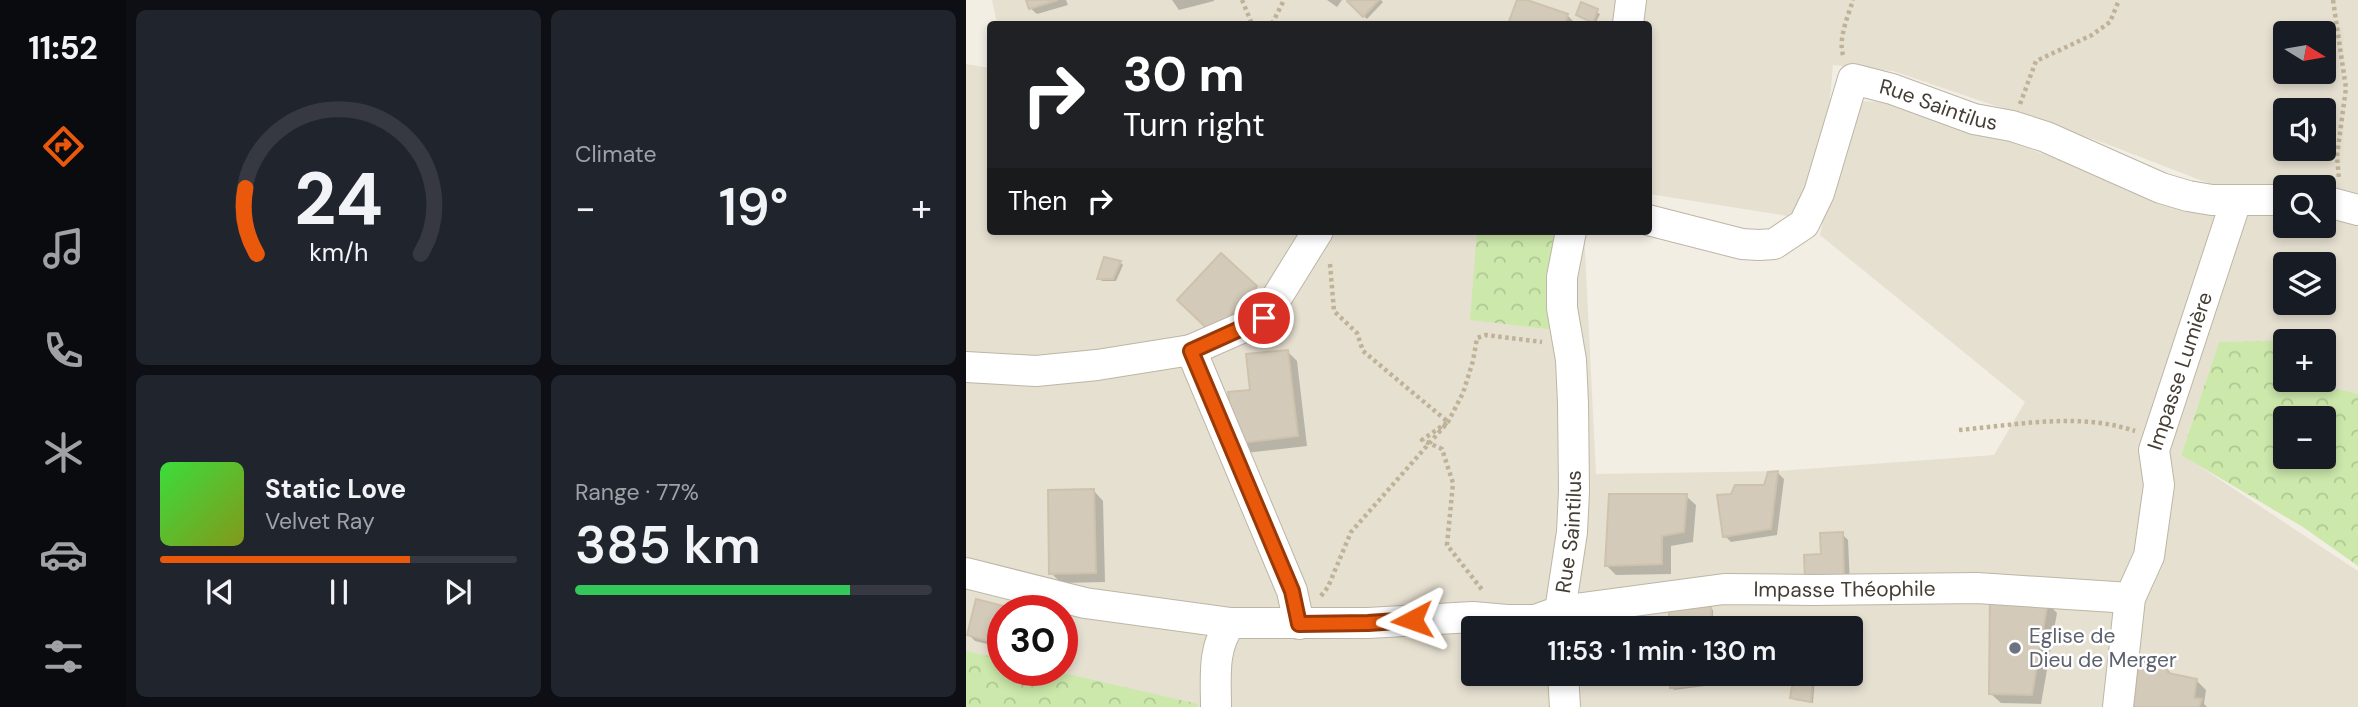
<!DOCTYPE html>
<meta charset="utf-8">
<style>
body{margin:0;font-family:"DM Sans",sans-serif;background:#20242c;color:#f1f3f6;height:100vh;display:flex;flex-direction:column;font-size:26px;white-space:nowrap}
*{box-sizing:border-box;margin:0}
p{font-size:23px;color:#9ea1a6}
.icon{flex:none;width:38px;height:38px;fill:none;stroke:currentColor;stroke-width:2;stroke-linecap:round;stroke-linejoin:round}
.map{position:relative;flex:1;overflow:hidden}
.panel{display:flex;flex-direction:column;gap:10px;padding:10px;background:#0d0f14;width:840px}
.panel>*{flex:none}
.hud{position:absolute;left:21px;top:21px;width:665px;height:214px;border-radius:7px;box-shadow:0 4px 10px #0003;background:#202124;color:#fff;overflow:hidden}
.needle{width:46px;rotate:101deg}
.tools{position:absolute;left:1307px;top:21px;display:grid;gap:14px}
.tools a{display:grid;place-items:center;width:63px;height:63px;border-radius:7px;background:#171b24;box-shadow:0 4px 10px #0003;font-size:35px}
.speed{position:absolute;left:21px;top:595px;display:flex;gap:14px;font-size:35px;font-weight:700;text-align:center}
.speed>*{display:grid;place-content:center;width:91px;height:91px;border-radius:50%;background:#171b24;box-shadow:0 4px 10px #0003;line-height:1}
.speed .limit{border:10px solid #d22;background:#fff;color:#111}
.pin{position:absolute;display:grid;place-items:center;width:60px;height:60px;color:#fff;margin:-30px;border:4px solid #fff;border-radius:50%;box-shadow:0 2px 7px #0007}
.me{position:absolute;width:77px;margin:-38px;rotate:266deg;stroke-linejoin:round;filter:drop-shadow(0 0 5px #0008)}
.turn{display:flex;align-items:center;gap:24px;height:147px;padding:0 21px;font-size:32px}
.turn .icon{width:91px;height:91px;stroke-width:2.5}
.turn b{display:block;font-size:49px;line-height:60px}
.then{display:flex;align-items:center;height:66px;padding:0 21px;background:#0003;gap:14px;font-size:26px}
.big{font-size:52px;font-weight:600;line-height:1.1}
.panel .card{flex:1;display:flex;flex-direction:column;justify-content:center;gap:10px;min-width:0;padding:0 24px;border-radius:10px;background:#20242c}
.panel .dial{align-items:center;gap:0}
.dial svg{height:182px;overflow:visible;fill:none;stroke:#363941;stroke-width:7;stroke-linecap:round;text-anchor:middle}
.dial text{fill:#f1f3f6;stroke:none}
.song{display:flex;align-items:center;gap:21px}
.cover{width:84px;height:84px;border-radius:10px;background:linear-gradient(135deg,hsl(120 70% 55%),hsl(70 70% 35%))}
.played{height:7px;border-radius:4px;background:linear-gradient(90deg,#ea580c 70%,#363941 70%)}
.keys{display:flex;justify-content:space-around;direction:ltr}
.heat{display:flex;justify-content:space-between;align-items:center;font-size:38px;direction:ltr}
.charge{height:10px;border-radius:5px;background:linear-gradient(90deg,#34c759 77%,#363941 0)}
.panel .tiles{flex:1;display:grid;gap:10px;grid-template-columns:repeat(2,1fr)}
.trip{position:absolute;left:495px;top:616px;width:402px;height:70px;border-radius:7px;background:#171b24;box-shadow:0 4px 10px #0003;font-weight:600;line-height:70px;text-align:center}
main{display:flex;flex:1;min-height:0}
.tabs{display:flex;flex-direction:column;width:126px;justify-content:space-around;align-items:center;background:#090b0e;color:#9ea1a6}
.tabs .icon{width:49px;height:49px}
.tabs .selected{color:#ea580c}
.tabs b{font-size:32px;color:#f1f3f6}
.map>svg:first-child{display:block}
</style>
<main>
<nav class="tabs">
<b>11:52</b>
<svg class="icon selected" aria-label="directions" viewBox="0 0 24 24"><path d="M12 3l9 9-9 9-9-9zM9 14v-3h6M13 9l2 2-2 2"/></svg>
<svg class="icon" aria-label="music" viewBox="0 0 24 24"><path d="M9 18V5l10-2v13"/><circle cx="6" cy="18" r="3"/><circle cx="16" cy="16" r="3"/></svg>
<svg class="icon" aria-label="phone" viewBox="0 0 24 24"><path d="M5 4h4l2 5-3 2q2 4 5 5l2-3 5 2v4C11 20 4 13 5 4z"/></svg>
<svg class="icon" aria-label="climate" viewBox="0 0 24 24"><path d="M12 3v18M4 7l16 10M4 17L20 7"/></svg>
<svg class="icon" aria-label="car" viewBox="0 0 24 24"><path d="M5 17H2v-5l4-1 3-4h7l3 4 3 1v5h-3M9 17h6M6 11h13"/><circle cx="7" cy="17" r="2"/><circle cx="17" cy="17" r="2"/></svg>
<svg class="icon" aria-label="filters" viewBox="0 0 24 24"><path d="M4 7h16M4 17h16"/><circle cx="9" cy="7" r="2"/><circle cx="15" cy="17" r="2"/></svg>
</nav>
<section class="panel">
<div class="tiles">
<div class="card dial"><svg viewBox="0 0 100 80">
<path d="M14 69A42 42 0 1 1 86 69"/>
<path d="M14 69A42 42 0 0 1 9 40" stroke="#ea580c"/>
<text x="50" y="56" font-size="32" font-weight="700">24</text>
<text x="50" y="72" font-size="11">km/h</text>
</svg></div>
<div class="card"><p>Climate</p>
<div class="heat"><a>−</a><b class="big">19°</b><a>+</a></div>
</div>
<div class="card">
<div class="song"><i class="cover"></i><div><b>Static Love</b><p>Velvet Ray</p></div></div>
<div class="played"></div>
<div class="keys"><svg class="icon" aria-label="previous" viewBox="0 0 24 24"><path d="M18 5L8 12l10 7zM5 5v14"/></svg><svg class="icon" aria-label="pause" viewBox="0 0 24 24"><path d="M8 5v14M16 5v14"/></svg><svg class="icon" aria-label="next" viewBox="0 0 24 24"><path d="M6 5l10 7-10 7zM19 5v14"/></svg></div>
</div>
<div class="card"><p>Range · 77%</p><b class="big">385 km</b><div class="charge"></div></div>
</div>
</section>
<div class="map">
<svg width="1392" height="707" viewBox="0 0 1392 707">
<defs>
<pattern id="forest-crowns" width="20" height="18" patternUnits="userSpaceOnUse" patternTransform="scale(1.75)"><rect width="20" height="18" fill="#cce8ab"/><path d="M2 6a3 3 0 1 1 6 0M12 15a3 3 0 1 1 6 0" fill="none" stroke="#b0c894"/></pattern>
</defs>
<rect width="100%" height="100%" fill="#f2eee4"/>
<g fill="#e6e0d1" fill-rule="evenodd">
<path d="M26,0H1392V199L1374,189L1358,187L1247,185L1138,143L927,71L867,65L859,154L834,218L683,194L682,24H31ZM1320,33H1358V72H1320ZM1320,110H1358V149H1320Z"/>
<path d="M0,64L24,68V231H618L630,474L812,471L1028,455L1059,402L854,235L883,101L932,102L1239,212L1319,211L1320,226H1358V211L1392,224V394L1357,385L1358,341L1253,342L1215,454L1392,571V707H0ZM1320,264H1358V303H1320ZM37,611H96V670H37ZM508,628H886V674H508Z"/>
</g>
<g fill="url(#forest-crowns)" fill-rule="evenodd">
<path d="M511,231H591V330L504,320Z"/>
<path d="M1349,340L1320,341V380H1356L1357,385L1392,394V566L1337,527L1215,455L1253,342ZM1320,418H1358V457H1320Z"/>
<path d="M0,651L37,659V670H84L232,704V707H0Z"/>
</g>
<g fill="#0003">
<path d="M62,0H100L102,5L71,14L64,8Z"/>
<path d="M206,0H248V1L213,10Z"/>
<path d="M361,0H376L371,7Z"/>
<path d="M385,0H415L417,2L401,19L383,1Z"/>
<path d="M552,0L601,15L608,22L618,24H544Z"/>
<path d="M616,4L634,14L629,24L612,15Z"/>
<path d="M255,255L300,297L258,342Z"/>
<path d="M154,262L157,265L150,281H136L133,278Z"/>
<path d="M322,352L331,361L341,446L279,453L269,443L286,391Z"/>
<path d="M811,472L818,479L811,535L765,542L759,536L766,496L799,487Z"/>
<path d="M128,491L137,501L139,582L95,583L85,573Z"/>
<path d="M720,496L730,505L727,542L705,546V574L650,575L641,566Z"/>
<path d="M876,534L882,540L884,585L856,556Z"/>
<path d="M1081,603L1091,613L1075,704L1035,703L1025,694Z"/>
<path d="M744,607L747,610V628H705V610Z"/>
<path d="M37,611V648L9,641L3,635Z"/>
<path d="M1197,665L1207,675L1230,680L1240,690L1238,704L1241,707H1168Z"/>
<path d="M705,674H747V685L708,690L705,687Z"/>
<path d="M829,674L849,675L847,703L829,700L826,697Z"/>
</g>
<g fill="#d4cab9" stroke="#cfc2ac" stroke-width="2">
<path d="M60,0H92L63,9Z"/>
<path d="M382,0H413L397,17L381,1Z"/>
<path d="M551,0H561L602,14L599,24H542Z"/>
<path d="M615,2L632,9L627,23L610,15Z"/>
<path d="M255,253L291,286L247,334L211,300Z"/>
<path d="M138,257L155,261L147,279H131Z"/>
<path d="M322,350L332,436L268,444L262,392L284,390L280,354Z"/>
<path d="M812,471L805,529L757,537L751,495L765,494L769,485H798L802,472Z"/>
<path d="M128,489L130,573L83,574L82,490Z"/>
<path d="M643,494H721L718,532L696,536V564L639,566Z"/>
<path d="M877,532L878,579L839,580L838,555L855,554L854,533Z"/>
<path d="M1024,595L1082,601L1066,695L1023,694Z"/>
<path d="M10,599L57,611H37V645L1,635Z"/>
<path d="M745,606V628H703V609Z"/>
<path d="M1173,661L1198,663L1202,673L1231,679L1228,698L1236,699L1233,707H1167Z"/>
<path d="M704,674H745V683L704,688Z"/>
<path d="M828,674H847L845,702L824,698Z"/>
</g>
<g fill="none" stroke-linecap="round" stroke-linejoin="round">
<defs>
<g id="minor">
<path d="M662,24L665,0"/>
<path d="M1358,201L1392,210"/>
<path id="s1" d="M682,220L776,244L793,245L808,244L838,224L853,193L887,79L926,89L1008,119L1046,126L1080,137L1195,188L1222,196L1246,200H1320"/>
<path d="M225,350L298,318L352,231"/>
<path d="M0,367L70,371L131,365L225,350L326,591L333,624"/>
<path id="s2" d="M0,573L119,603L265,623H402L507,617L541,620H569L594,611L606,532L608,491L607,403L605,360L596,308V277L605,231"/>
<path id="s3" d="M595,628L594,611L758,589L848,590L1011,588L1164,598"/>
<path d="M597,674L599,707"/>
<path d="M250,707C250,678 246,647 265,623"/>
<path id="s4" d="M1152,707L1164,598L1183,556L1193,485L1188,450L1270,201"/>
</g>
</defs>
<use href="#minor" stroke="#bdb6a6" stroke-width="32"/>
<g stroke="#bfb297" stroke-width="4.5" stroke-dasharray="3.5 3.5" stroke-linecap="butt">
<path d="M276,0L286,24"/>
<path d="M1367,0L1380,88L1371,156L1373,179"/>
<path d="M306,24L318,0"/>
<path d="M877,55C872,39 882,16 887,0"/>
<path d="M1054,104L1070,61L1126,35L1144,22L1153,0"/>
<path d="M364,264L368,311L391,333L397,351L482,422L456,440L476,449L487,483L481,545L517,591"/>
<path d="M993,430C1051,425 1113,412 1169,431"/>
<path d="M355,596L362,587L385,532L482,422L497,393L507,361L511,338L520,335L576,342"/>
</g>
<use href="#minor" stroke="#fff" stroke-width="30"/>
</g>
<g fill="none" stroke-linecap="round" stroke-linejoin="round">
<defs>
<path id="route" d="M298,318L225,351L326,591L333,624L402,623L446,620"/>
</defs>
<use href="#route" stroke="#983908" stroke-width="18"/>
<use href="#route" stroke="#ea580c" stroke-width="12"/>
</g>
<circle fill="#6b7280" stroke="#fff" stroke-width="2.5" cx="1049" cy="648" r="7"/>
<g text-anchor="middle" stroke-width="5" stroke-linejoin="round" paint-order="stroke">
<g font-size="21" fill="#443e34" stroke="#fff">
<text dy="7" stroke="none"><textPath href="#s1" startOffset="408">Rue Saintilus</textPath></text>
<text dy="7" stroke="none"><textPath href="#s4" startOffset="346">Impasse Lumière</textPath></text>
<text dy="7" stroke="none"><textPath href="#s2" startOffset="681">Rue Saintilus</textPath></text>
<text dy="7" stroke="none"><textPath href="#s3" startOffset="303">Impasse Théophile</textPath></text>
</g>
<g font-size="21" fill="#5b616d" stroke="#fff" text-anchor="start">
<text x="1063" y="643">Eglise de<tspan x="1063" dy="24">Dieu de Merger</tspan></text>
</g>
</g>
</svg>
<div class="tools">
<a><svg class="needle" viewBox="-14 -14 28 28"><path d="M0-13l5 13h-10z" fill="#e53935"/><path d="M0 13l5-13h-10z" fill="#9ea1a6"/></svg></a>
<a><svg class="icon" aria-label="sound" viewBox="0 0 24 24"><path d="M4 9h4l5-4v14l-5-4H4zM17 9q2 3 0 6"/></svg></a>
<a><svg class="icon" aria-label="search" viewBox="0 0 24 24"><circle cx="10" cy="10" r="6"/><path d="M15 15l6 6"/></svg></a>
<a><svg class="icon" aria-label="layers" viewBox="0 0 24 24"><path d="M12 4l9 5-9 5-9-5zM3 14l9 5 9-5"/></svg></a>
<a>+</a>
<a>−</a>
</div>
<div class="speed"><div class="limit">30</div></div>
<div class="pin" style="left:298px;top:318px;background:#d93025"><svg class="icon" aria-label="arrive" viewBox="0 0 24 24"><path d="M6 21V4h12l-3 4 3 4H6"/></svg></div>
<svg class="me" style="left:446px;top:620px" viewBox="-20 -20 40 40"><path d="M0-17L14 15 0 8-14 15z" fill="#ea580c" stroke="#fff" stroke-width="4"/></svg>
<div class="trip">11:53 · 1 min · 130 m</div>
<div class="hud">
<div class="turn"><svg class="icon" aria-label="right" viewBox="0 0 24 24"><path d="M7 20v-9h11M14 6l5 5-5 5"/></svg><div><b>30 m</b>Turn right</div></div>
<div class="then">Then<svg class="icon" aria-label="right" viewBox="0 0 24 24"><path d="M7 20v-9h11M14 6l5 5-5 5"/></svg></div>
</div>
</div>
</main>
